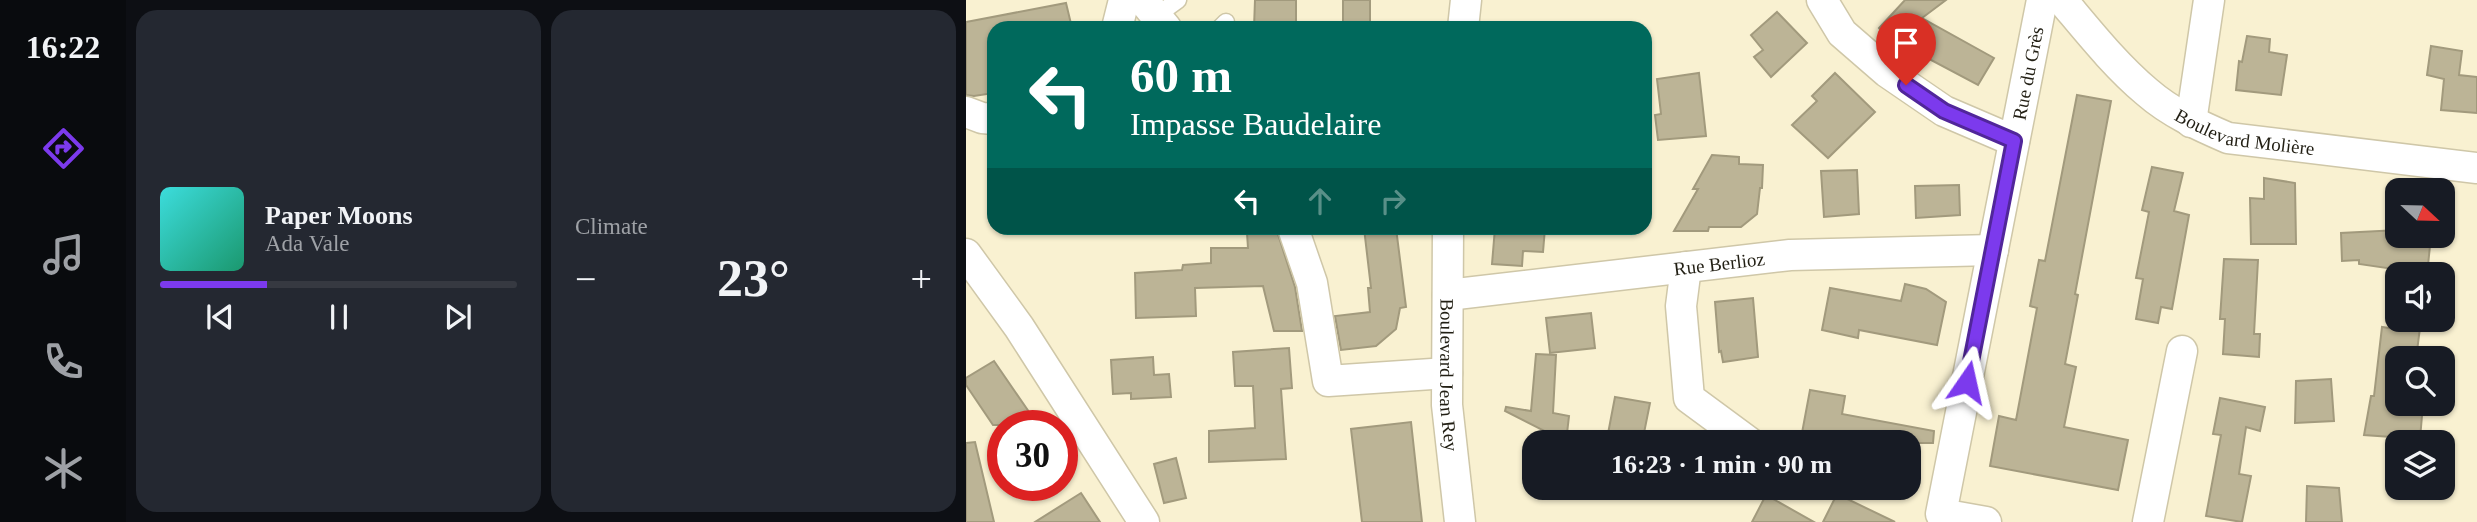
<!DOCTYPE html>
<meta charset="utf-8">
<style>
body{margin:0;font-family:Georgia,serif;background:#242831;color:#f1f3f6;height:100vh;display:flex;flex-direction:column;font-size:26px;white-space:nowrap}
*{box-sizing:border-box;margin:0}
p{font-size:23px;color:#9ea1a6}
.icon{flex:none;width:38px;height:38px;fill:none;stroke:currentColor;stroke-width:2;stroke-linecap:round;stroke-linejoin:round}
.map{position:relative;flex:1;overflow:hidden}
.drawer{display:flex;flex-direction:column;gap:10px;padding:10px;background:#0d0f14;width:840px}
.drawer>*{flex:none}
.top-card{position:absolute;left:21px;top:21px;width:665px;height:214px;border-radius:21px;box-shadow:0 2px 5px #0004;background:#00695c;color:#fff;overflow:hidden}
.needle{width:46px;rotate:112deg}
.tools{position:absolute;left:1419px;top:178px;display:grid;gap:14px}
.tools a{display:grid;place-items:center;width:70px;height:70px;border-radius:14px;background:#171b24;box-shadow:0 2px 5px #0004;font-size:35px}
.speed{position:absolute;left:21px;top:410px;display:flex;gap:14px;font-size:35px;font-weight:700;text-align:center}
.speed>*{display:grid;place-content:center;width:91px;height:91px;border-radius:50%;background:#171b24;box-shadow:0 2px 5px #0004;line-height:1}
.speed .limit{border:10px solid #d22;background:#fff;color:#111}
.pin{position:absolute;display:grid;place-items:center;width:60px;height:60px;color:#fff;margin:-72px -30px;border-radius:50% 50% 50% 0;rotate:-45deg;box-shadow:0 0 7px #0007}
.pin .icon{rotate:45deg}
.me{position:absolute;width:77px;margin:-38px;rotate:11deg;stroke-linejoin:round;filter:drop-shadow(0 0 5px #0008)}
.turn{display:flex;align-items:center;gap:24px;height:147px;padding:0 28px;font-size:32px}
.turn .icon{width:91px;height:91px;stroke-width:2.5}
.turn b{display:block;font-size:49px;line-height:60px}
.lanes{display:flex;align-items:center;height:66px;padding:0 28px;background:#0003;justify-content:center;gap:35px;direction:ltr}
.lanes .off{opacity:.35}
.big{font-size:52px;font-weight:600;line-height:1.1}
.drawer .card{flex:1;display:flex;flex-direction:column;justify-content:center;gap:10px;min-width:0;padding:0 24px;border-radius:21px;background:#242831}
.song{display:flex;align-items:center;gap:21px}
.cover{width:84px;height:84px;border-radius:10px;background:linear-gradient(135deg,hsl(180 70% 55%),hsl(160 70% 35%))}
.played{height:7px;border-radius:4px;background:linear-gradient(90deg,#7c3aed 30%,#363941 30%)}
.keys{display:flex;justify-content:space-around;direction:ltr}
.heat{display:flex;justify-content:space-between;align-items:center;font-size:38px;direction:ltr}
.drawer .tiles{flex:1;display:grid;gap:10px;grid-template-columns:repeat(2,1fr)}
.trip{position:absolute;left:556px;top:430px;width:399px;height:70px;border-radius:21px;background:#171b24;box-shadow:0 2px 5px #0004;font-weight:600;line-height:70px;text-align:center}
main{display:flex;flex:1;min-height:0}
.tab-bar{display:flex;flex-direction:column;width:126px;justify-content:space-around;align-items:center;background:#090b0e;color:#9ea1a6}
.tab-bar .icon{width:49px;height:49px}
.tab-bar .on{color:#7c3aed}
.tab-bar b{font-size:32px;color:#f1f3f6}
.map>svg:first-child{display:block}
</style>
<main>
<nav class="tab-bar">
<b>16:22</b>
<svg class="icon on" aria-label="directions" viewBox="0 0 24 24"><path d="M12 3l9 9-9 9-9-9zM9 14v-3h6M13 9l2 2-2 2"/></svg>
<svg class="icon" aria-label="music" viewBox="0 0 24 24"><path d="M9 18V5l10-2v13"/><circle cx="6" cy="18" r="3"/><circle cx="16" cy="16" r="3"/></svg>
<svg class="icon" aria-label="phone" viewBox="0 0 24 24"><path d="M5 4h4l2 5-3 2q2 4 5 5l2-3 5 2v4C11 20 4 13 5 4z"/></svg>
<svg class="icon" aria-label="climate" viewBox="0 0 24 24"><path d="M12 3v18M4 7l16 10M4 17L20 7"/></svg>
</nav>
<section class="drawer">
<div class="tiles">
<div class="card">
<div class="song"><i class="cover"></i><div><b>Paper Moons</b><p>Ada Vale</p></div></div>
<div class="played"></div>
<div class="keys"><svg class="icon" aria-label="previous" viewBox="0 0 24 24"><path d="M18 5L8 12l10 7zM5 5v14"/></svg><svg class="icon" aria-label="pause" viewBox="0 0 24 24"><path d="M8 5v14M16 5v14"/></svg><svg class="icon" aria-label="next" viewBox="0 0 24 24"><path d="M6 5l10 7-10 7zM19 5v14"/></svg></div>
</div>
<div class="card"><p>Climate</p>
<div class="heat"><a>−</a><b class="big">23°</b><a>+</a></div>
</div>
</div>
</section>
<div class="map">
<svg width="1511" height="522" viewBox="0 0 1511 522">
<rect width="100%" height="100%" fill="#f9f1d1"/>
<g fill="#bcb496" stroke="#a29a7d" stroke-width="2">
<path d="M289,0H330V28H288Z"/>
<rect x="377" y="0" width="27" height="28"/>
<path d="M939,0H980L956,18L1028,58L1012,85L952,53L941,62L913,28Z"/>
<path d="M100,3L106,28H28V93L8,96L0,95V22Z"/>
<path d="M811,12L841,43L805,77L788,57L797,50L785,35Z"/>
<path d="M1281,36L1304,39L1303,52L1321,55L1315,95L1270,90L1273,61L1276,62Z"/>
<path d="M1465,46L1496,51L1493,75L1511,77V113L1475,110L1478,79L1461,75Z"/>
<path d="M733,73L740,136L692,140L689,115L695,114L691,79Z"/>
<path d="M869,73L909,112L862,158L826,125L851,101L846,96Z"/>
<path d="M1111,95L1145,101L1109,294L1112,295L1099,364L1110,367L1098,427L1162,440L1152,490L1024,466L1033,416L1050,420L1071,308L1064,306L1073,260L1079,261Z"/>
<path d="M746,155L773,157V164L797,165L796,188H794L791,214L775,227H743L742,231H708L732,189H727Z"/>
<path d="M1186,167L1217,173L1208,211L1223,215L1206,309L1195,307L1192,323L1170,319L1177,279L1170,278L1183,212L1176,210Z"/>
<path d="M891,170L893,214L858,217L855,171Z"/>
<path d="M1298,178L1329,183L1330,244H1285L1284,198L1298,199Z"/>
<path d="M993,185L994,215L950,218L949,186Z"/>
<path d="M291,228H310L329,287L336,331H308L297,286L229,288L230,316L170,318L169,273L216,270L217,265L245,263V248H282L281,233L292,232Z"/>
<path d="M398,228H430L440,307L434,308L430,329L410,346L375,350L369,316L404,312L402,288H405Z"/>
<path d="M529,228H579L577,252L557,251L556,266L526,264Z"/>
<path d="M1432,230V236H1465L1461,275H1428V269L1393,264V260L1376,261L1375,233Z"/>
<path d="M1258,259L1292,260L1288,334H1294L1293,357L1257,354L1259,319H1254Z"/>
<path d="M939,284L960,289L980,302L971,345L893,330L892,338L856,330L864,288L935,301Z"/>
<path d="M787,298L792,357L757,362L755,351L753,352L749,302Z"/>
<path d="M625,313L629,348L584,353L580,318Z"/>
<path d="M1424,320H1455L1450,359H1432V404H1457L1454,439L1398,435L1405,396H1408L1416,327L1423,328Z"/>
<path d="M323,348L326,388L315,389L320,459L243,462V431L289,428L287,386H269L267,352Z"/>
<path d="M570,354L590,355L587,413L603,416L600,442L539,411L540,407L565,411Z"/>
<path d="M187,357L188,375L203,374L205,397L165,399V393L147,394L145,360Z"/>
<path d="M28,361L72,425H27L0,385V378Z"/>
<path d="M1365,379L1368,421L1329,423L1330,381Z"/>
<path d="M844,390L879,396L876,414L968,431L967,443H908L836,433Z"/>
<path d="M649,397L684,403L676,443L641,439Z"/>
<path d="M1254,398L1299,407L1294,431L1280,427L1273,474L1285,476L1276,522L1240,516L1255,435L1247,434Z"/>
<path d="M445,422L456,522H396L385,429Z"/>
<path d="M9,442L28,522H0V443Z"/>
<path d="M210,458L220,498L198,503L188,464Z"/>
<path d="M1341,486L1373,488L1376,522H1340Z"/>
<path d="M115,493L134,522H69Z"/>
<path d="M871,494L929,522H857Z"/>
<path d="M800,495L848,522H786Z"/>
</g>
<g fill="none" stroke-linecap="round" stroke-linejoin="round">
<defs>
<g id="service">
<path d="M190,16L212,0"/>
<path d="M254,28L260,22"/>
</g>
<g id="minor">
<path d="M177,0L200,28"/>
<path d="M856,0L876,33L921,72L978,111L1048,141"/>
<path id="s1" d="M1096,0C1123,32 1149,65 1181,92C1205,113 1234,126 1262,138L1511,168"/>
<path d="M151,28L158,0"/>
<path d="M497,28L500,0"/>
<path d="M0,112L16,118L28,119"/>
<path d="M1225,122L1243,0"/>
<path d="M327,228L346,283L362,381L481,373"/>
<path id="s2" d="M482,228L481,405L494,522"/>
<path d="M0,254L53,327L178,522"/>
<path d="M720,267L715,306L723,398L784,443"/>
<path id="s3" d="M482,295L824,255L1027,250"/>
<path id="s4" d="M1020,522L975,514L1076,0"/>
<path d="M1182,522L1216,351"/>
</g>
</defs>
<use href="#service" stroke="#cfc7a8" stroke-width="19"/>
<use href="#minor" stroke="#cfc7a8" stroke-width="33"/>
<use href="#service" stroke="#fff" stroke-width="16"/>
<use href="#minor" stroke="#fff" stroke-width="30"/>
</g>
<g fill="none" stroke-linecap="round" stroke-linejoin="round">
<defs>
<path id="route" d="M940,85L978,111L1048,141L1001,382"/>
</defs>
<use href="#route" stroke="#51269a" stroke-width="18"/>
<use href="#route" stroke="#7c3aed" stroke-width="12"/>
</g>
<g text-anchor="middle" stroke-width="7" stroke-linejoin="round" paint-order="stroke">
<g font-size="19" fill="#221f14" stroke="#f9f1d1">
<text dy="7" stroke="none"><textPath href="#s4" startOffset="495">Rue du Grès</textPath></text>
<text dy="7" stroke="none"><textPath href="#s1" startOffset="234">Boulevard Molière</textPath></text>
<text dy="7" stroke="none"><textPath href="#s3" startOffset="273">Rue Berlioz</textPath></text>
<text dy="7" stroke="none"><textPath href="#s2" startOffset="147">Boulevard Jean Rey</textPath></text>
</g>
</g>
</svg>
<div class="tools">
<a><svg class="needle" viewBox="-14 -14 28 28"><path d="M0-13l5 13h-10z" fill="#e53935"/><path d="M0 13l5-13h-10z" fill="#9ea1a6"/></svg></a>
<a><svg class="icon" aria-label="sound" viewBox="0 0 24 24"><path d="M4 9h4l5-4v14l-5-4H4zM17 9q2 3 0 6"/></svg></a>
<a><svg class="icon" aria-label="search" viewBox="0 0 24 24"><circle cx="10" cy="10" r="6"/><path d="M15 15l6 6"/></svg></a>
<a><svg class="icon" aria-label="layers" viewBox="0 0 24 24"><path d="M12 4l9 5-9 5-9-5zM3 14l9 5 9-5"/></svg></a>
</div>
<div class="speed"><div class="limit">30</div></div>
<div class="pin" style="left:940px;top:85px;background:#d93025"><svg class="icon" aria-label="arrive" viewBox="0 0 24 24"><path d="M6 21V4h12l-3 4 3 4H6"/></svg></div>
<svg class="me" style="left:1001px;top:382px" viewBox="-20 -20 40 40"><path d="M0-17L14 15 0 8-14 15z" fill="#7c3aed" stroke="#fff" stroke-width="4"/></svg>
<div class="trip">16:23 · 1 min · 90 m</div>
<div class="top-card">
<div class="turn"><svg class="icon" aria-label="left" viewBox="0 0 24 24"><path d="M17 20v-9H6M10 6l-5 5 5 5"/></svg><div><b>60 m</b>Impasse Baudelaire</div></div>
<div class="lanes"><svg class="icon" aria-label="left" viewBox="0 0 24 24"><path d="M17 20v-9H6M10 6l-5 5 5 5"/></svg><svg class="icon off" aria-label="ahead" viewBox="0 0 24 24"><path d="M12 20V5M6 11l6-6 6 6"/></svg><svg class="icon off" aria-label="right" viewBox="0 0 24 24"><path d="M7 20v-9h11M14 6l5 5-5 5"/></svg></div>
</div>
</div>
</main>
